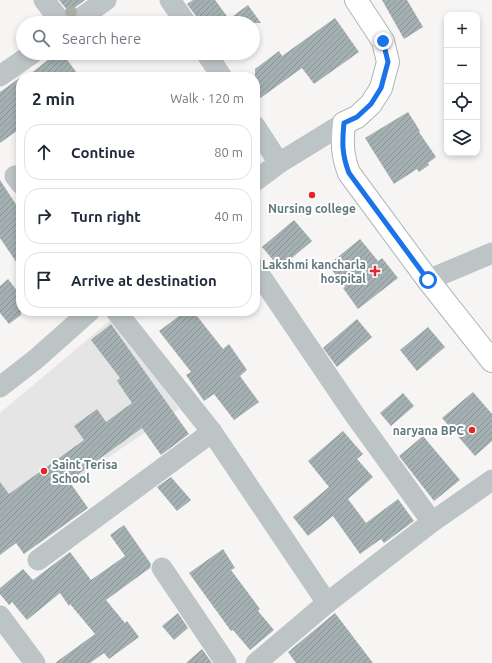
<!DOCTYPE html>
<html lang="en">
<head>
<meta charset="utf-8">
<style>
  :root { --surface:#fff; --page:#f2f2f3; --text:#1f2937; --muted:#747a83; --line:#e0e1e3 }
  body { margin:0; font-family:Ubuntu,sans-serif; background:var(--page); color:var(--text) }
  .controls { position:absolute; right:12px; top:12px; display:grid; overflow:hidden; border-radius:8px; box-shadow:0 2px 6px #0003 }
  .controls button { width:36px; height:36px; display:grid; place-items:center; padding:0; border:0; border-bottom:1px solid var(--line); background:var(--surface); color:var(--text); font:20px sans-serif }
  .stop { position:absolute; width:12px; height:12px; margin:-9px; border:3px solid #1a73e8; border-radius:50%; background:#fff }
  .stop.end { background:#1a73e8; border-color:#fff; box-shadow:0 1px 4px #0008 }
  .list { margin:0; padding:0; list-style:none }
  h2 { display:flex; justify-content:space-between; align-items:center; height:52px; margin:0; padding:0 16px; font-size:17px }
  h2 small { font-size:13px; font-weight:400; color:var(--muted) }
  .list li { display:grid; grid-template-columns:26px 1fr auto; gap:12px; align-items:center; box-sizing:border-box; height:56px; margin:0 8px 8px; padding:0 8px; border:1px solid var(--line); border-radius:16px }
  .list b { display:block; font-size:15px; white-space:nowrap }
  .list em { font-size:13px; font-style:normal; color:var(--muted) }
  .icon { flex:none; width:22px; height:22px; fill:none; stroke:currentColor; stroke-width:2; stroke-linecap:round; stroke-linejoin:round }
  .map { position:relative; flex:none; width:492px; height:663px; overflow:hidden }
  .search { position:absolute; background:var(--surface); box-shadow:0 2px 6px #0003; left:16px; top:16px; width:244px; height:44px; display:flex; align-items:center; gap:10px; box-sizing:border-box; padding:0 14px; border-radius:22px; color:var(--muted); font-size:15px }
  .panel { position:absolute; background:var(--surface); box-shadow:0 2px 6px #0003; left:16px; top:72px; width:244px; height:244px; border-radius:16px }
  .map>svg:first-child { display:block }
  .built { fill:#e4e5e4 }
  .building { fill:url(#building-hatch) }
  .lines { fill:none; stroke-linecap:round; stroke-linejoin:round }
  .major-casing { stroke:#aeb6b8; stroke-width:24 }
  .minor { stroke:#bdc4c6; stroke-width:21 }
  .major { stroke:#fff; stroke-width:22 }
  .tree { fill:#a9afa2 }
  .route { stroke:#1a73e8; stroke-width:5 }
  .poi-dot { fill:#e3262a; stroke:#fff; stroke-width:1.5 }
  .labels { text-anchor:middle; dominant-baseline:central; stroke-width:4; stroke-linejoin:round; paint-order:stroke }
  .poi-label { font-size:12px; font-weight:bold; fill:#61797e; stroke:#fff; text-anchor:end }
</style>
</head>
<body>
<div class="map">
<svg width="492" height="663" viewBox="0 0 492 663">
  <defs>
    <pattern id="building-hatch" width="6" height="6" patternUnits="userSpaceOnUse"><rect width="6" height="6" fill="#a4b0b2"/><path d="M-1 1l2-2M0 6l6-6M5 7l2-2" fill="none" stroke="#899496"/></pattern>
  </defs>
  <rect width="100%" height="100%" fill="#f6f5f3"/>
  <polygon class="built" points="113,318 179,409 1,531 0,529 0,413"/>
  <g class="building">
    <polygon points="59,0 85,0 69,12"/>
    <polygon points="193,0 215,0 229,19 248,5 261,23 199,23 196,16 187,4"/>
    <polygon points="382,0 407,0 423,27 404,39"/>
    <polygon points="335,18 359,52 314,84 302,68 255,102 255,69 279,51 282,56"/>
    <polygon points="57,53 62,53 80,77 26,77"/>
    <polygon points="21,77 21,128 0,143 0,92"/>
    <polygon points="408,112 420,131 419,132 436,157 428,163 429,165 419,172 417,169 394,184 365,138"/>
    <polygon points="0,180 21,212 21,269 0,238"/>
    <polygon points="294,220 312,241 280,268 262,247"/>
    <polygon points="360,239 378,261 382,258 398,278 358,309 343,288 345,287 328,265"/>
    <polygon points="8,279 21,296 21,315 9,324 0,313 0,286"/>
    <polygon points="186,311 193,311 223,349 229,344 247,370 240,376 259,402 234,420 214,394 204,401 186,375 191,372 159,331"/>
    <polygon points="357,319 372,337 337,367 323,348"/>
    <polygon points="111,324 189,434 161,455 142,428 69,481 88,508 24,554 16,543 0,555 0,482 9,494 84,440 74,426 97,409 106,422 132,403 117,381 120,378 91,340"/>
    <polygon points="428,327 445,347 417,371 400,350"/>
    <polygon points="473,392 492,414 492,441 475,456 442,418"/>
    <polygon points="403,393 414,406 391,426 380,413"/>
    <polygon points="343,431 363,454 357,459 373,477 348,499 366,523 398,499 414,521 384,543 381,539 360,554 333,516 308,536 293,517 329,487 308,461"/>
    <polygon points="423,436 460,480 434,501 399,456"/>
    <polygon points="171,477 191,500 177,511 157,487"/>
    <polygon points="124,525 151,564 150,568 106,600 125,623 127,621 139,637 109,659 104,653 90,663 55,663 95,634 70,604 69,606 60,593 27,620 12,602 9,605 0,594 0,588 23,569 33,580 70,552 91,580 125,556 110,535"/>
    <polygon points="223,549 235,568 231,570 260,609 258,611 274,630 250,650 233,630 231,631 189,573"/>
    <polygon points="178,613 188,628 174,640 162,626"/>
    <polygon points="335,613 373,663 296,663 288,652"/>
    <polygon points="202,649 212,663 186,663"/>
  </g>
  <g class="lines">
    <g class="major-casing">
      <path id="major" d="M356 0 383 41 388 62 381 88 371 104 357 117 344 123C342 143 342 155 349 173L428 280 492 361"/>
    </g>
    <g class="minor">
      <polyline points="44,0 62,23"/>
      <polyline points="170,0 186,23"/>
      <polyline points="74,23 106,0"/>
      <polyline points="206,53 222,77"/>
      <polyline points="0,76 33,53"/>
      <polyline points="255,126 279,163"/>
      <polyline points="15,176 21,184"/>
      <polyline points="255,181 279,163 344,123"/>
      <polyline points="255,268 354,414 432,522"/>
      <polyline points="428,280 492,253"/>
      <polyline points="116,311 212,432 327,603"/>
      <polyline points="0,387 36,359 90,311"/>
      <polyline points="38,560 212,432"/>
      <polyline points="162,568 226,663"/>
      <polyline points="0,616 35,663"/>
      <polyline points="256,663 327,603 432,522 492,480"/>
    </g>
    <use href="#major" class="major"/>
  </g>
  <circle class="tree" cx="71" cy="12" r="6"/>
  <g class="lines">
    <path class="route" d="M383 41 388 62 381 88 371 104 357 117 344 123C342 143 342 155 349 173L428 280"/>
  </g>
  <g class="poi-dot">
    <circle cx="312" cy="195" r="4"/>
    <path d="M373 265h4v4h4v4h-4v4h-4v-4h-4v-4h4z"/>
    <circle cx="472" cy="430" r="4"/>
    <circle cx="44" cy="471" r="4"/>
  </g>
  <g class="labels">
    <g class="poi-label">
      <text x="312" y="208" text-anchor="middle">Nursing college</text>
      <text x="366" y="264">Lakshmi kancharla<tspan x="366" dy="14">hospital</tspan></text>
      <text x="464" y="430">naryana BPC</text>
      <text x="52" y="464" text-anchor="start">Saint Terisa<tspan x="52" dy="14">School</tspan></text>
    </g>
  </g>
</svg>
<div class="controls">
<button>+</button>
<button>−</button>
<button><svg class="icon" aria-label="locate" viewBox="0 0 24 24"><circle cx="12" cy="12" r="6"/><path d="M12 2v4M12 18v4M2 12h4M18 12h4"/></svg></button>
<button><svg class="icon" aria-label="layers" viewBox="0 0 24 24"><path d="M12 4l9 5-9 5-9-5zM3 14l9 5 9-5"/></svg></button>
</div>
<div class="stop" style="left:428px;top:280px"></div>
<div class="stop end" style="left:383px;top:41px"></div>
<div class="search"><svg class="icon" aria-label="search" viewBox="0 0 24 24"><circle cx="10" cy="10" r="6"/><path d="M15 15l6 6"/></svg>Search here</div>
<section class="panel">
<h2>2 min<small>Walk · 120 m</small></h2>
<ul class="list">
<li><svg class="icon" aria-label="ahead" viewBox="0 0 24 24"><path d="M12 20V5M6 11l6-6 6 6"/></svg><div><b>Continue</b></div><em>80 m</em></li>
<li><svg class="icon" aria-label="right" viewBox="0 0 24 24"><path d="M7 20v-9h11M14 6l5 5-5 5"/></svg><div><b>Turn right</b></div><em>40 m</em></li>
<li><svg class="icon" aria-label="arrive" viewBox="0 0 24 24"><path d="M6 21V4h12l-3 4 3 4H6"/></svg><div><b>Arrive at destination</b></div></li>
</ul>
</section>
</div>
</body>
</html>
